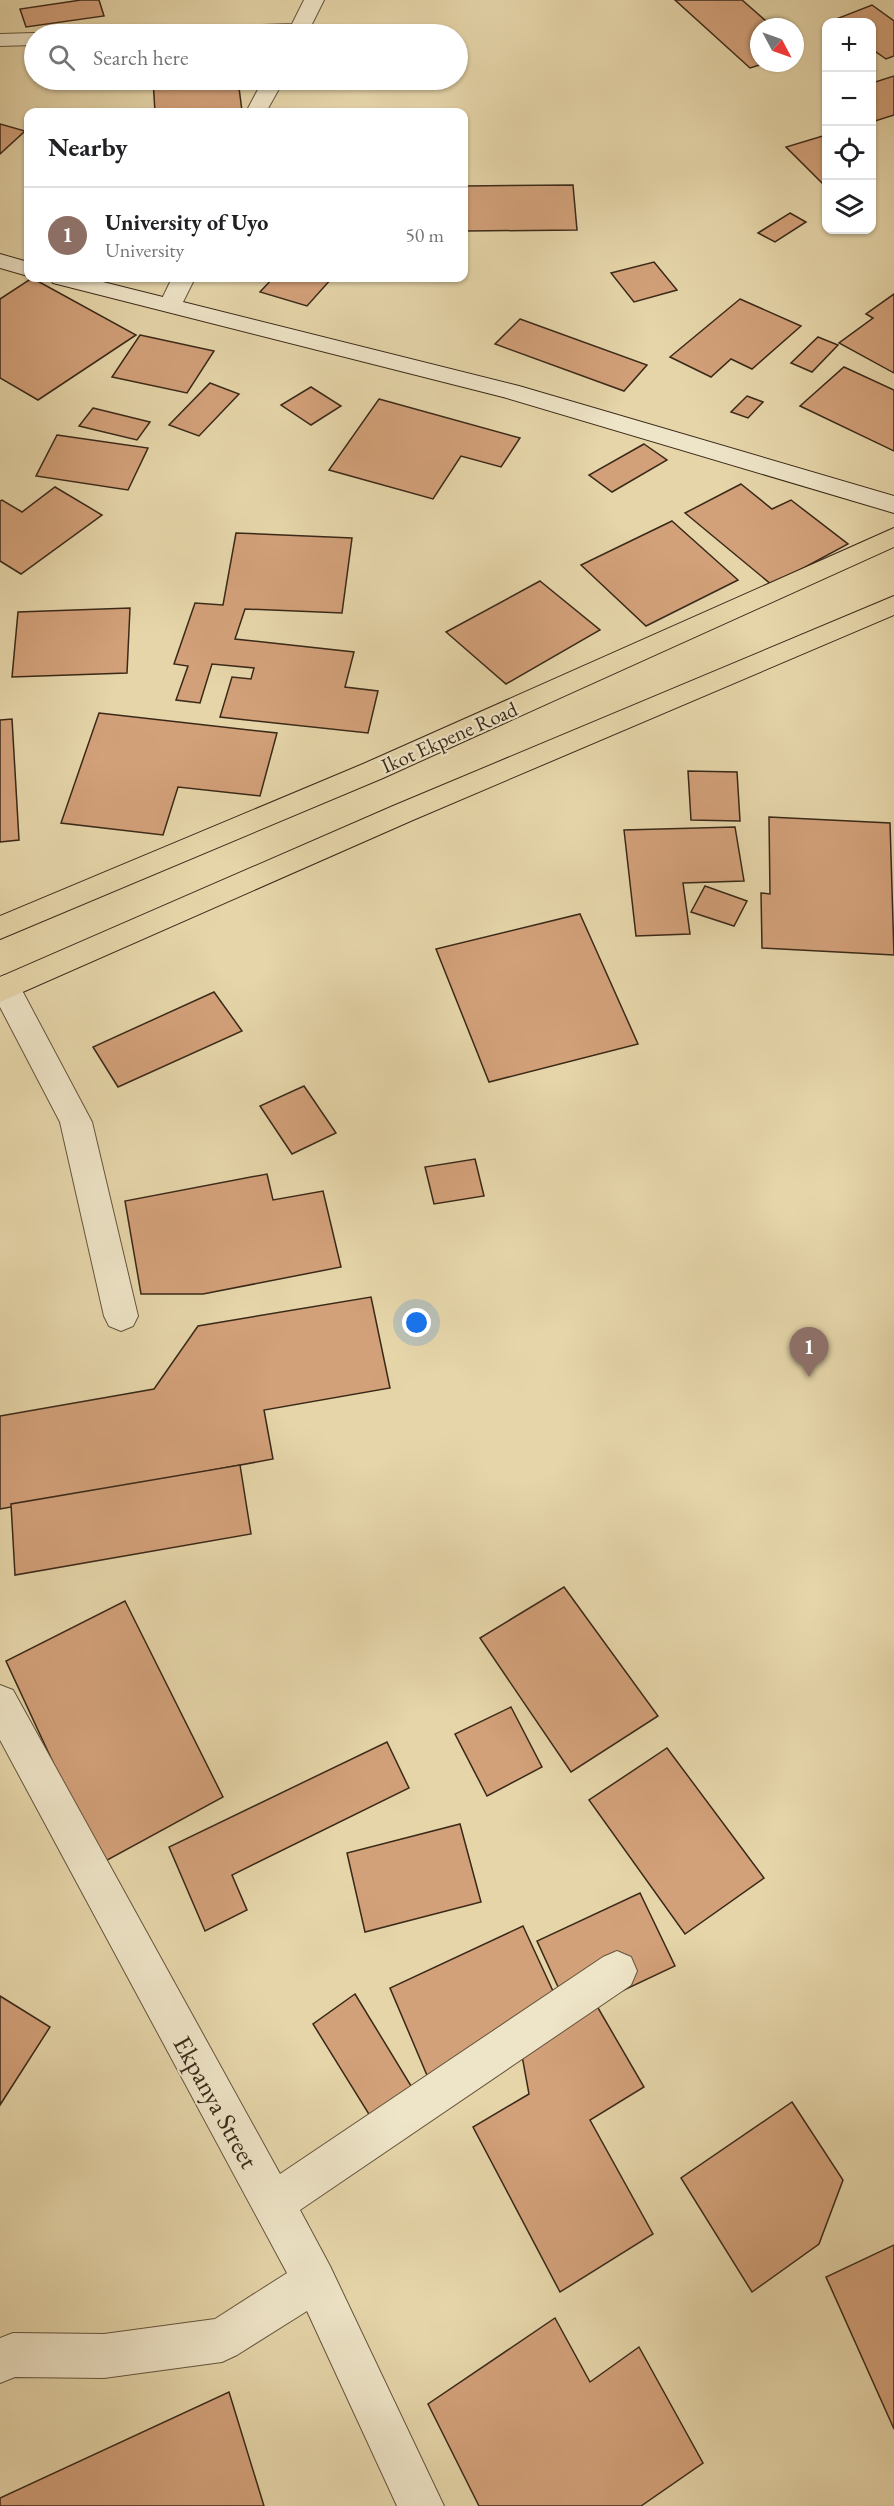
<!DOCTYPE html>
<html lang="en">
<head>
<meta charset="utf-8">
<style>
  :root { --surface:#fff; --page:#f6f6f6; --text:#202124; --muted:#757577; --line:#e0e0e0; --accent:#8f2418 }
  body { margin:0; font-family:"EB Garamond",serif; background:var(--page); color:var(--text) }
  .controls { position:absolute; right:18px; top:18px; display:grid; overflow:hidden; border-radius:12px; box-shadow:0 2px 4px #0004 }
  .controls button { width:54px; height:54px; display:grid; place-items:center; padding:0; border:0; border-bottom:2px solid var(--line); background:var(--surface); color:var(--text); font:30px sans-serif }
  .compass { position:absolute; left:750px; top:18px; width:54px; height:54px; border-radius:50%; background:var(--surface); box-shadow:0 2px 4px #0004; rotate:131deg }
  .you { position:absolute; left:417px; top:1323px; width:21px; height:21px; margin:-15px; border:4px solid #fff; border-radius:50%; background:#1a73e8; box-shadow:0 0 0 9px #1a73e833 }
  .badge { display:grid; place-items:center; width:39px; height:39px; border-radius:50%; background:var(--accent); color:#fff; font-size:20px; font-weight:700 }
  .pin { position:absolute; translate:-50% -50px; filter:drop-shadow(0 2px 3px #0008) }
  .pin::after { content:''; position:absolute; top:32px; width:21px; height:18px; background:inherit; clip-path:polygon(0 0,100% 0,50% 100%) }
  .list { margin:0; padding:0; list-style:none }
  h2 { display:flex; justify-content:space-between; align-items:center; height:78px; margin:0; padding:0 24px; font-size:26px }
  h2 small { font-size:20px; font-weight:400; color:var(--muted) }
  .list li { display:grid; grid-template-columns:39px 1fr auto; gap:18px; align-items:center; box-sizing:border-box; height:96px; padding:0 24px; border-top:2px solid var(--line) }
  .list b { display:block; font-size:22px; white-space:nowrap }
  .list p { margin:0; font-size:20px; white-space:nowrap; color:var(--muted) }
  .list em { font-size:20px; font-style:normal; color:var(--muted) }
  .icon { flex:none; width:33px; height:33px; fill:none; stroke:currentColor; stroke-width:2; stroke-linecap:round; stroke-linejoin:round }
  .map { position:relative; flex:none; width:894px; height:2506px; overflow:hidden }
  .search { position:absolute; background:var(--surface); box-shadow:0 2px 4px #0004; left:24px; top:24px; width:444px; height:66px; display:flex; align-items:center; gap:15px; box-sizing:border-box; padding:0 21px; border-radius:33px; color:var(--muted); font-size:22px }
  .panel { position:absolute; background:var(--surface); box-shadow:0 2px 4px #0004; left:24px; top:108px; width:444px; height:174px; border-radius:12px }
  .map>svg:first-child { display:block }
  .building { fill:#d2a079; stroke:#3a2918; stroke-width:1.5 }
  .lines { fill:none; stroke-linecap:round; stroke-linejoin:round }
  .street-casing { stroke:#65543c; stroke-width:2 }
  .secondary-casing { stroke:#3a2918; stroke-width:2 }
  .highway-casing { stroke:#3a2918; stroke-width:2 }
  .street { fill:#eee4c7; fill-rule:evenodd }
  .secondary { fill:#eee4c7; fill-rule:evenodd }
  .highway { fill:#e5d5a9; fill-rule:evenodd }
  .labels { text-anchor:middle; dominant-baseline:central; stroke-width:4.5; stroke-linejoin:round; paint-order:stroke }
  .street-label { font-size:21px; fill:#3a2918; stroke:#eee4c7 }
  .near-street-label { font-size:26px; fill:#3a2918; stroke:#eee4c7 }
</style>
</head>
<body>
<div class="map">
<svg width="894" height="2506" viewBox="0 0 894 2506">
  <rect width="100%" height="100%" fill="#e5d5a9"/>
  <filter id="stains"><feTurbulence type="fractalNoise" baseFrequency=".00333" numOctaves="4"/><feColorMatrix values="0 0 0 0 .2 0 0 0 0 .09 0 0 0 0 .02 0 0 0 .5 -.17"/></filter>
  <radialGradient id="worn" r=".72"><stop offset=".6" stop-color="#630" stop-opacity="0"/><stop offset="1" stop-color="#630" stop-opacity=".3"/></radialGradient>
  <g class="building">
    <polygon points="81,0 99,0 104,16 26,27 20,9"/>
    <polygon points="675,0 742,0 773,27 759,27 759,63 766,63 750,68"/>
    <polygon points="872,5 894,21 894,56 886,59 872,49 872,22 833,22 831,21"/>
    <polygon points="894,76 894,115 872,122 872,83"/>
    <polygon points="153,80 238,80 242,111 155,112"/>
    <polygon points="0,124 25,131 0,154"/>
    <polygon points="826,135 826,187 786,147"/>
    <polygon points="573,185 577,230 467,231 466,186"/>
    <polygon points="790,213 806,222 775,242 758,233"/>
    <polygon points="654,262 677,290 634,302 611,273"/>
    <polygon points="32,278 136,335 38,400 0,378 0,299"/>
    <polygon points="273,278 332,278 307,306 260,292"/>
    <polygon points="894,294 894,373 839,343 873,318 866,314"/>
    <polygon points="740,299 801,326 752,369 731,359 711,377 670,357"/>
    <polygon points="520,319 647,365 624,391 495,344"/>
    <polygon points="140,335 214,351 187,393 112,377"/>
    <polygon points="818,337 838,345 812,372 791,363"/>
    <polygon points="844,367 894,390 894,451 800,406"/>
    <polygon points="210,383 239,394 199,436 169,425"/>
    <polygon points="311,387 341,406 311,425 281,405"/>
    <polygon points="747,396 763,402 748,418 731,412"/>
    <polygon points="379,399 520,438 501,467 461,456 433,499 329,470"/>
    <polygon points="93,408 150,422 137,440 79,426"/>
    <polygon points="57,435 148,448 128,490 36,476"/>
    <polygon points="644,444 667,460 612,492 589,475"/>
    <polygon points="741,484 772,509 791,500 848,544 772,585 685,513"/>
    <polygon points="55,487 102,515 21,574 0,561 0,501 2,500 22,512"/>
    <polygon points="672,521 738,580 646,626 581,565"/>
    <polygon points="236,533 352,538 342,613 245,609 235,639 354,652 345,687 378,691 368,733 220,717 232,677 251,679 254,668 212,664 200,703 176,700 188,666 174,664 195,603 223,605"/>
    <polygon points="540,581 600,630 506,684 446,632"/>
    <polygon points="130,608 127,673 12,677 18,612"/>
    <polygon points="99,713 277,733 260,796 178,787 163,835 61,823"/>
    <polygon points="12,719 19,840 0,842 0,720"/>
    <polygon points="688,771 737,772 740,821 691,820"/>
    <polygon points="769,817 890,823 894,955 762,948 761,893 770,894"/>
    <polygon points="735,827 744,881 683,883 690,934 636,936 624,830"/>
    <polygon points="705,886 747,901 734,926 691,912"/>
    <polygon points="580,914 638,1044 489,1082 436,949"/>
    <polygon points="214,992 242,1031 118,1087 93,1047"/>
    <polygon points="304,1086 336,1133 292,1154 260,1106"/>
    <polygon points="475,1159 484,1196 434,1204 425,1167"/>
    <polygon points="267,1174 273,1200 323,1191 341,1267 203,1294 141,1294 125,1201"/>
    <polygon points="371,1297 390,1388 264,1410 273,1459 0,1509 0,1416 154,1389 198,1326"/>
    <polygon points="240,1465 251,1534 15,1575 11,1504"/>
    <polygon points="564,1587 658,1716 571,1772 480,1638"/>
    <polygon points="125,1601 223,1797 100,1864 6,1661"/>
    <polygon points="511,1707 542,1767 487,1796 455,1734"/>
    <polygon points="387,1742 409,1788 232,1875 247,1910 205,1931 169,1847"/>
    <polygon points="667,1748 764,1878 685,1934 589,1800"/>
    <polygon points="460,1824 481,1902 365,1932 347,1853"/>
    <polygon points="640,1893 675,1966 571,2015 537,1941"/>
    <polygon points="523,1926 564,2015 429,2080 390,1988"/>
    <polygon points="355,1994 416,2094 375,2124 313,2024"/>
    <polygon points="0,1996 50,2027 0,2105"/>
    <polygon points="594,2001 644,2087 590,2120 653,2234 560,2292 473,2127 529,2094 520,2045"/>
    <polygon points="792,2102 843,2180 819,2244 752,2292 681,2178"/>
    <polygon points="894,2245 894,2429 826,2277"/>
    <polygon points="555,2318 590,2382 639,2347 703,2463 641,2506 479,2506 428,2404"/>
    <polygon points="229,2392 264,2506 0,2506 0,2498"/>
  </g>
  <g class="lines">
    <g class="street-casing">
      <g id="street">
        <polygon points="304,0 324,0 307,34 150,34 153,30 160,28 292,24"/>
        <polygon points="34,33 41,34 34,34 34,45 0,46 0,34"/>
        <polygon points="263,80 284,80 266,112 246,112"/>
        <polygon points="172,278 195,278 179,310 171,312 163,310 159,305"/>
        <polygon points="5,975 16,979 92,1122 138,1316 133,1326 121,1331 109,1326 104,1316 60,1122 0,1007 0,977"/>
        <polygon points="0,1685 13,1690 280,2174 603,1957 617,1951 631,1957 637,1971 631,1985 300,2210 330,2266 444,2506 397,2506 307,2311 237,2355 222,2362 104,2378 15,2377 0,2383 0,2338 13,2333 104,2334 215,2319 287,2273 0,1740"/>
      </g>
    </g>
    <g class="secondary-casing">
      <g id="secondary">
        <polygon points="0,254 28,262 28,276 0,268"/>
        <polygon points="50,278 87,278 519,386 894,496 894,513 503,397 53,283"/>
      </g>
    </g>
    <g class="highway-casing">
      <g id="highway">
        <polygon points="894,528 894,547 383,778 0,939 0,916 363,764"/>
        <polygon points="894,596 894,615 413,820 0,1002 0,977 393,806"/>
      </g>
    </g>
    <use href="#street" class="street"/>
    <use href="#secondary" class="secondary"/>
    <use href="#highway" class="highway"/>
  </g>
  <g class="labels">
    <g class="street-label">
      <text transform="translate(449 737) rotate(-24)">Ikot Ekpene Road</text>
    </g>
    <g class="near-street-label">
      <text transform="translate(216 2102) rotate(61)">Ekpanya Street</text>
    </g>
  </g>
  <rect width="100%" height="100%" filter="url(#stains)"/>
  <rect width="100%" height="100%" fill="url(#worn)"/>
</svg>
<div class="controls">
<button>+</button>
<button>−</button>
<button><svg class="icon" aria-label="locate" viewBox="0 0 24 24"><circle cx="12" cy="12" r="6"/><path d="M12 2v4M12 18v4M2 12h4M18 12h4"/></svg></button>
<button><svg class="icon" aria-label="layers" viewBox="0 0 24 24"><path d="M12 4l9 5-9 5-9-5zM3 14l9 5 9-5"/></svg></button>
</div>
<svg class="compass" viewBox="-18 -18 36 36"><path d="M0-13l5 13h-10z" fill="#e53935"/><path d="M0 13l5-13h-10z" fill="#757577"/></svg>
<div class="you"></div>
<div class="pin badge" style="left:809px;top:1377px;background:#8d6e63">1</div>
<div class="search"><svg class="icon" aria-label="search" viewBox="0 0 24 24"><circle cx="10" cy="10" r="6"/><path d="M15 15l6 6"/></svg>Search here</div>
<section class="panel">
<h2>Nearby<small></small></h2>
<ul class="list">
<li><span class="badge" style="background:#8d6e63">1</span><div><b>University of Uyo</b><p>University</p></div><em>50 m</em></li>
</ul>
</section>
</div>
</body>
</html>
